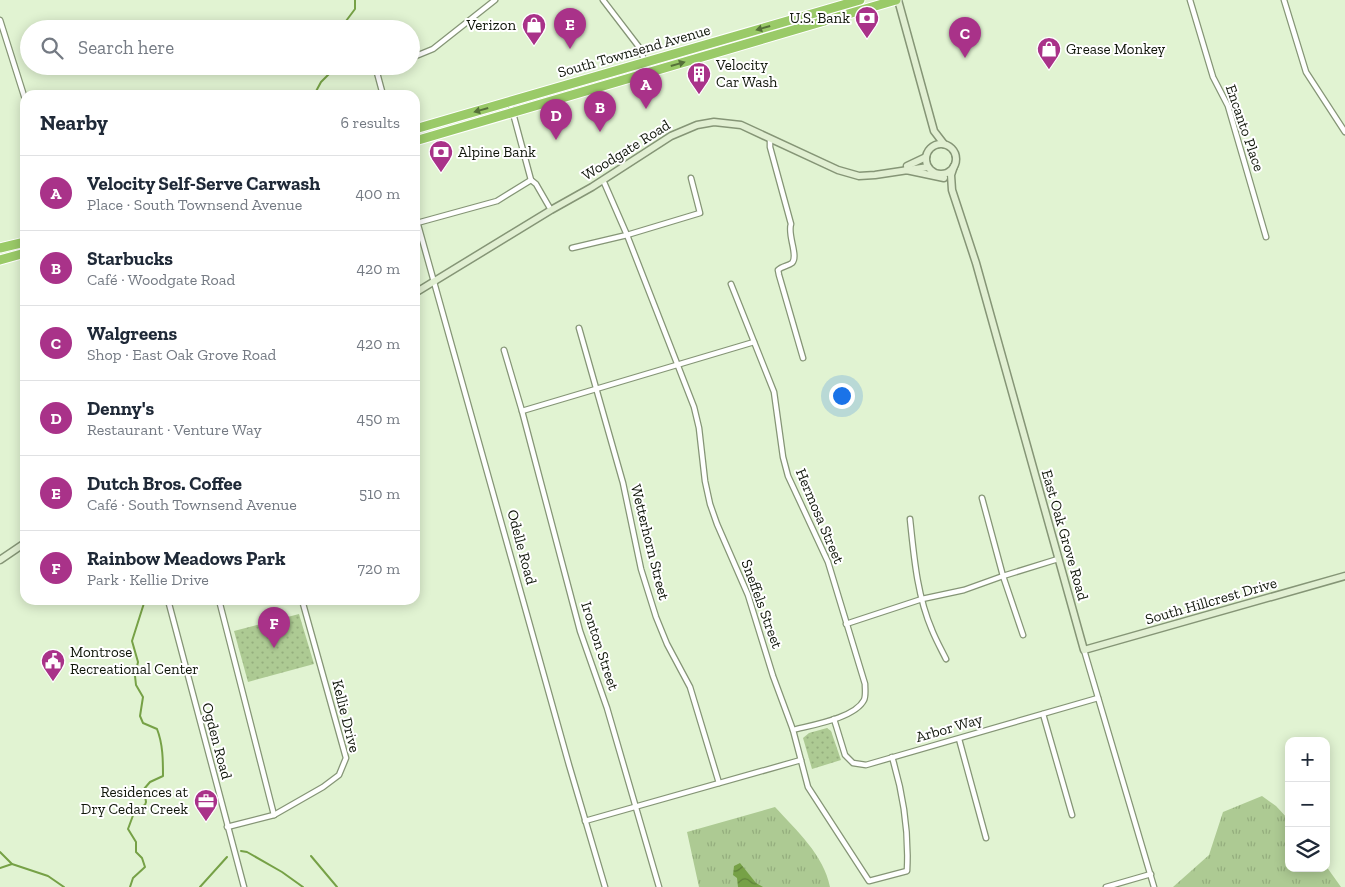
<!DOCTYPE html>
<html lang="en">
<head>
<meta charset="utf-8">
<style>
  :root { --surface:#fff; --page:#f6f6f7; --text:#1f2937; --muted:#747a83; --line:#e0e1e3; --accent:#a93289 }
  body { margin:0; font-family:"Zilla Slab",serif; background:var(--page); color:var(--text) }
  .controls { position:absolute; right:15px; bottom:15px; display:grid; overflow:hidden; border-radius:10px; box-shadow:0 2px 12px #0003 }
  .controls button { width:45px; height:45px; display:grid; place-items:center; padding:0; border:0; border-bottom:1px solid var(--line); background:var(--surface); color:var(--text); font:25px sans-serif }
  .you { position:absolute; left:841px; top:395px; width:18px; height:18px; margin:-12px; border:4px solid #fff; border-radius:50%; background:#1a73e8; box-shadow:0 0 0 8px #1a73e833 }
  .badge { display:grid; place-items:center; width:32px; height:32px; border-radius:50%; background:var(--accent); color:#fff; font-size:16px; font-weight:700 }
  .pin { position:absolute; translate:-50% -41px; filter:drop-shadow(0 1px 2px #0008) }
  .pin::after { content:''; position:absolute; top:26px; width:18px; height:15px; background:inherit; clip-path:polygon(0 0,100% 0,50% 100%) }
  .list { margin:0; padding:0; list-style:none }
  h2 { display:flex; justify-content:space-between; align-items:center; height:65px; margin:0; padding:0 20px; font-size:21px }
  h2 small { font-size:16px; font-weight:400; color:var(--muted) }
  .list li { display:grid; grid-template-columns:32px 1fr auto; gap:15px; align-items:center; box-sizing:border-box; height:75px; padding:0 20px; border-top:1px solid var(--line) }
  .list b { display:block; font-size:19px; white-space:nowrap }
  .list p { margin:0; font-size:16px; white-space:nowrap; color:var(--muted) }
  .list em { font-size:16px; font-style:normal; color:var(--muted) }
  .icon { flex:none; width:28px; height:28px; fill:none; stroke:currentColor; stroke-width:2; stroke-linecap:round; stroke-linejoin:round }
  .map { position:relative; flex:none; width:1345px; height:887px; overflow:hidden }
  .search { position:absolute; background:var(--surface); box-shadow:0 2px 12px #0003; left:20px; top:20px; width:400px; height:55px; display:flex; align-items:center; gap:12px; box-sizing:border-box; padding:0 18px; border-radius:28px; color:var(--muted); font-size:19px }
  .panel { position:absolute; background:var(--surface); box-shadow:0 2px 12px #0003; left:20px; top:90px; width:400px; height:515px; border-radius:15px }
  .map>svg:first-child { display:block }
  .grass { fill:url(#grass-tufts) }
  .park { fill:url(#park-dots) }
  .water { fill:url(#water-waves) }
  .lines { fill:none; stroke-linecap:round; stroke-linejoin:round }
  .stream { stroke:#76a146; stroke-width:2 }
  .street-casing { stroke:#859576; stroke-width:7 }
  .secondary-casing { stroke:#859576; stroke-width:9 }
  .highway-casing { stroke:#fff; stroke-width:11 }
  .street { stroke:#fff; stroke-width:4.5 }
  .secondary { stroke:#e1efd2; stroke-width:6 }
  .highway { stroke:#9aca68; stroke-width:9 }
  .oneway { fill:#557039 }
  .labels { text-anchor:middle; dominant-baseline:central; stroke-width:4; stroke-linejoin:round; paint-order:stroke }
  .poi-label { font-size:15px; fill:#10160a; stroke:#fff; text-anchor:start }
  .street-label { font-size:15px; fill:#10160a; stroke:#fff }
</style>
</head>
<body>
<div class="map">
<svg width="1345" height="887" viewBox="0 0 1345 887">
  <defs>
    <pattern id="grass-tufts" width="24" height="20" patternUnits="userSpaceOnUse" patternTransform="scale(1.25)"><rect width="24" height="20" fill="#adca93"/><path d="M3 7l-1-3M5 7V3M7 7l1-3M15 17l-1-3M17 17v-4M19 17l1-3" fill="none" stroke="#94ad7d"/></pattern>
    <pattern id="park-dots" width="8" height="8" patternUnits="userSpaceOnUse" patternTransform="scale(1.25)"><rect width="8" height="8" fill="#adca93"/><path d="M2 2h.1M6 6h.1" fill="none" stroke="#94ad7d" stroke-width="1.8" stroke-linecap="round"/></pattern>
    <pattern id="water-waves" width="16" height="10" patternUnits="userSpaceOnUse" patternTransform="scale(1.25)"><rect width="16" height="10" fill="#76a146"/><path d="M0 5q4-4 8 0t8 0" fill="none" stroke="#5f8239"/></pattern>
  </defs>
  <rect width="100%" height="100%" fill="#e1f3d2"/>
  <g class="grass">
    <polygon points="1262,796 1276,806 1289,820 1289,868 1326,868 1326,866 1341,887 1173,887 1209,855 1223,812"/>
    <path d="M775 807C796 830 824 855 830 887H699L687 832Z"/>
  </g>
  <g class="park">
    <polygon points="299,614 314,664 248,682 234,631"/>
    <polygon points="827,728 831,731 841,760 812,769 803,738 809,733"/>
  </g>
  <polygon class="water" points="740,863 756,883 763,887 738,887 737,878 733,875 734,866"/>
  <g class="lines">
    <g class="stream">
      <polyline points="340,29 355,9 355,0"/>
      <polyline points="314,95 321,82 330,73 333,66"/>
      <polyline points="241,851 247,852 282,872 303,887"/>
      <polyline points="0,852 12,864 48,876 64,887"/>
      <polyline points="311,856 337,887"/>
      <polyline points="0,868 12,864"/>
      <path d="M130 887 133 878 145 867 142 858 136 852V842L128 829 135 810 145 805 146 802 144 789 150 782 163 776C163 761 163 744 157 729L143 723 140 716 143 697 136 685 135 676 138 662 132 641 145 600"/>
      <polyline points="200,887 227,857"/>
    </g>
    <g class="street-casing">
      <g id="street">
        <polyline points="603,0 639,47 645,62"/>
        <polyline points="1190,0 1213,77 1228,106 1266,237"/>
        <polyline points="1284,0 1306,72 1345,132"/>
        <polyline points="0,20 25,99"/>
        <polyline points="411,58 433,49 495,0"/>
        <polyline points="382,66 376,69 383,95"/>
        <polyline points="510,102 531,180 536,184 551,210"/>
        <path d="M770 139V147L791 224C787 235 799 256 792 263 788 266 782 266 778 270L779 275 803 358"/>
        <path d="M603 180 627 235 694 407 699 428 705 481 710 504 717 524 748 595 773 676 793 730 808 787 869 881 907 871C909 833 903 793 892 757"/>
        <polyline points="415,214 569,765 605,887"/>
        <polyline points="417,223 497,201 531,180"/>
        <polyline points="572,248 627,235 700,213 691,178"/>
        <path d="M731 284 774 392 783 457 788 476 828 562 865 684C865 689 866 696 864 700 855 718 812 725 793 730"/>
        <polyline points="579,328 623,483 641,569 656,617 667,644 690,687 719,783"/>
        <polyline points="504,350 522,411 580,631 607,708 659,887"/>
        <polyline points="522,411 754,342"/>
        <polyline points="982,498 1003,576 1023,635"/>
        <path d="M910 519C914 557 917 595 932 630 936 640 941 649 946 659"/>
        <polyline points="168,600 244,887"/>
        <polyline points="219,600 274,815"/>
        <polyline points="846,624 922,599 964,590 1003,576 1058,559"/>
        <polyline points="1084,650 1154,887"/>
        <polyline points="1043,714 1072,815"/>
        <polyline points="834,719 845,755 853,763 866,765 1098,698"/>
        <polyline points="959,739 986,838"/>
        <polyline points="585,821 801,760"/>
        <polyline points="227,827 274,815 323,787 339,775 346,758 302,600"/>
        <polyline points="1106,887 1151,874"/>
      </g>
    </g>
    <g class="secondary-casing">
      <g id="secondary">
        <polyline points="898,0 934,131 944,144"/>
        <circle cx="941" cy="159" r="15"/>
        <polyline points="907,166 926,157"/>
        <polyline points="954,166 951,175 952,190 976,263 1084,650 1345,576"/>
        <polyline points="906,170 944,178"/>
        <polyline points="415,293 551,210 592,187 671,136 697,125 714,122 741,125 838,170 859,176 875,175 928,167"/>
        <polyline points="0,560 25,543"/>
      </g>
    </g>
    <g class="highway-casing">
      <g id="highway">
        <polyline points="415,129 860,0"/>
        <polyline points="415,141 896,0"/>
        <polyline points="0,248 25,242"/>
        <polyline points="0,260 25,253"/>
      </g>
    </g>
    <use href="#street" class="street"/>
    <use href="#secondary" class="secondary"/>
    <use href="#highway" class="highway"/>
  </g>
  <defs><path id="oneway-solid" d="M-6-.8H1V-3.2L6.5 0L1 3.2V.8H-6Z" transform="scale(1.25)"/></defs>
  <g class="oneway">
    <use href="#oneway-solid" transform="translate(763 28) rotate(164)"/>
    <use href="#oneway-solid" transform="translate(678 64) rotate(-16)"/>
    <use href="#oneway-solid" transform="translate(481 110) rotate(164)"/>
  </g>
  <defs>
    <g id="bank-pin" transform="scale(1.25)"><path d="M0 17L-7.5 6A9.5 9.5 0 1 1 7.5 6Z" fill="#a93289" stroke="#fff"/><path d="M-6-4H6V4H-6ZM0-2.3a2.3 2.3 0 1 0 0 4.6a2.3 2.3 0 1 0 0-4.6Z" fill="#fff"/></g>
    <g id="shop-pin" transform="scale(1.25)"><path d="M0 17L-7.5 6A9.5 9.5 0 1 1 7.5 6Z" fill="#a93289" stroke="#fff"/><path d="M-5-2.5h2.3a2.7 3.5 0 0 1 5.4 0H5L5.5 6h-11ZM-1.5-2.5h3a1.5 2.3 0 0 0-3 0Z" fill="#fff"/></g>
    <g id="building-pin" transform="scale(1.25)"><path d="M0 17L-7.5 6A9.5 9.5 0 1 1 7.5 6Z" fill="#a93289" stroke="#fff"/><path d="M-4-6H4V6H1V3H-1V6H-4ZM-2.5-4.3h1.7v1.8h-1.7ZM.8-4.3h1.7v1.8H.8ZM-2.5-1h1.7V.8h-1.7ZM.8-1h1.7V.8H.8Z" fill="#fff"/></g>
    <g id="civic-pin" transform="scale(1.25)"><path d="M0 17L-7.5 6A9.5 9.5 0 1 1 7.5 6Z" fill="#a93289" stroke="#fff"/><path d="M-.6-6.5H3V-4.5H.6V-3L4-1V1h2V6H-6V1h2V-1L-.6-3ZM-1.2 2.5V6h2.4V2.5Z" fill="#fff"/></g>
    <g id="office-pin" transform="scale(1.25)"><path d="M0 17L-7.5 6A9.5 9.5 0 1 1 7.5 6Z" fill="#a93289" stroke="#fff"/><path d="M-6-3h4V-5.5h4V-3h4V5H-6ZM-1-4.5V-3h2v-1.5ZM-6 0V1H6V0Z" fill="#fff"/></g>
  </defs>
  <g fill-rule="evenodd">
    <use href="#bank-pin" x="867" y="18"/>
    <use href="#shop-pin" x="534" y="25"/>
    <use href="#shop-pin" x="1049" y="49"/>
    <use href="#building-pin" x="699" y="74"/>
    <use href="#bank-pin" x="441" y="152"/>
    <use href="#civic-pin" x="53" y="661"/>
    <use href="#office-pin" x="206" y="801"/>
  </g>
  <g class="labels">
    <g class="poi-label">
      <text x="850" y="18" text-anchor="end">U.S. Bank</text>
      <text x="516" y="25" text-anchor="end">Verizon</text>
      <text x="1066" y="49">Grease Monkey</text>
      <text x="716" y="65">Velocity<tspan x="716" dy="17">Car Wash</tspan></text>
      <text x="458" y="152">Alpine Bank</text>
      <text x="70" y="652">Montrose<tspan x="70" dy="17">Recreational Center</tspan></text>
      <text x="188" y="792" text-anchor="end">Residences at<tspan x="188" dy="17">Dry Cedar Creek</tspan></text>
    </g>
    <g class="street-label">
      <text transform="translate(634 51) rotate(-16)">South Townsend Avenue</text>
      <text transform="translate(1245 128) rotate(71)">Encanto Place</text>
      <text transform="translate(626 150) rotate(-32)">Woodgate Road</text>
      <text transform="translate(820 516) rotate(67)">Hermosa Street</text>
      <text transform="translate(1065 535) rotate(74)">East Oak Grove Road</text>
      <text transform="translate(650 542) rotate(76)">Wetterhorn Street</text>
      <text transform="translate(522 547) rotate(75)">Odelle Road</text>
      <text transform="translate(1211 601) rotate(-16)">South Hillcrest Drive</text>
      <text transform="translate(762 604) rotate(70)">Sneffels Street</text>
      <text transform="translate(600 646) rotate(72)">Ironton Street</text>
      <text transform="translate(346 716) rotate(76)">Kellie Drive</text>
      <text transform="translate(949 728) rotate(-16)">Arbor Way</text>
      <text transform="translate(217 741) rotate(75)">Ogden Road</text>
    </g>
  </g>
</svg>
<div class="controls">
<button>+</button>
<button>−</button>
<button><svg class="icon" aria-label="layers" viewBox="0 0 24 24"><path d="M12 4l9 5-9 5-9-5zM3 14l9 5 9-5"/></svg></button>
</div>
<div class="you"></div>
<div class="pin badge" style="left:646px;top:109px">A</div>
<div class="pin badge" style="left:600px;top:132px">B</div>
<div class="pin badge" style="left:965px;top:58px">C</div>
<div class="pin badge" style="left:556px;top:140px">D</div>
<div class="pin badge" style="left:570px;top:49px">E</div>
<div class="pin badge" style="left:274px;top:648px">F</div>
<div class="search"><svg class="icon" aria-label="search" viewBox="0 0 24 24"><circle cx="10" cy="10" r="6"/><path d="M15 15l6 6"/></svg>Search here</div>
<section class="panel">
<h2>Nearby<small>6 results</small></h2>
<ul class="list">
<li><span class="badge">A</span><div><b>Velocity Self-Serve Carwash</b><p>Place · South Townsend Avenue</p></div><em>400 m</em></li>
<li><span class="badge">B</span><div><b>Starbucks</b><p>Café · Woodgate Road</p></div><em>420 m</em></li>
<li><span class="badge">C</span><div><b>Walgreens</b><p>Shop · East Oak Grove Road</p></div><em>420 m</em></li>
<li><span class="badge">D</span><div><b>Denny's</b><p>Restaurant · Venture Way</p></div><em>450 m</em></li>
<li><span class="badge">E</span><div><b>Dutch Bros. Coffee</b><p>Café · South Townsend Avenue</p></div><em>510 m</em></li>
<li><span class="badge">F</span><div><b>Rainbow Meadows Park</b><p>Park · Kellie Drive</p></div><em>720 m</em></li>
</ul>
</section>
</div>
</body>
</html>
